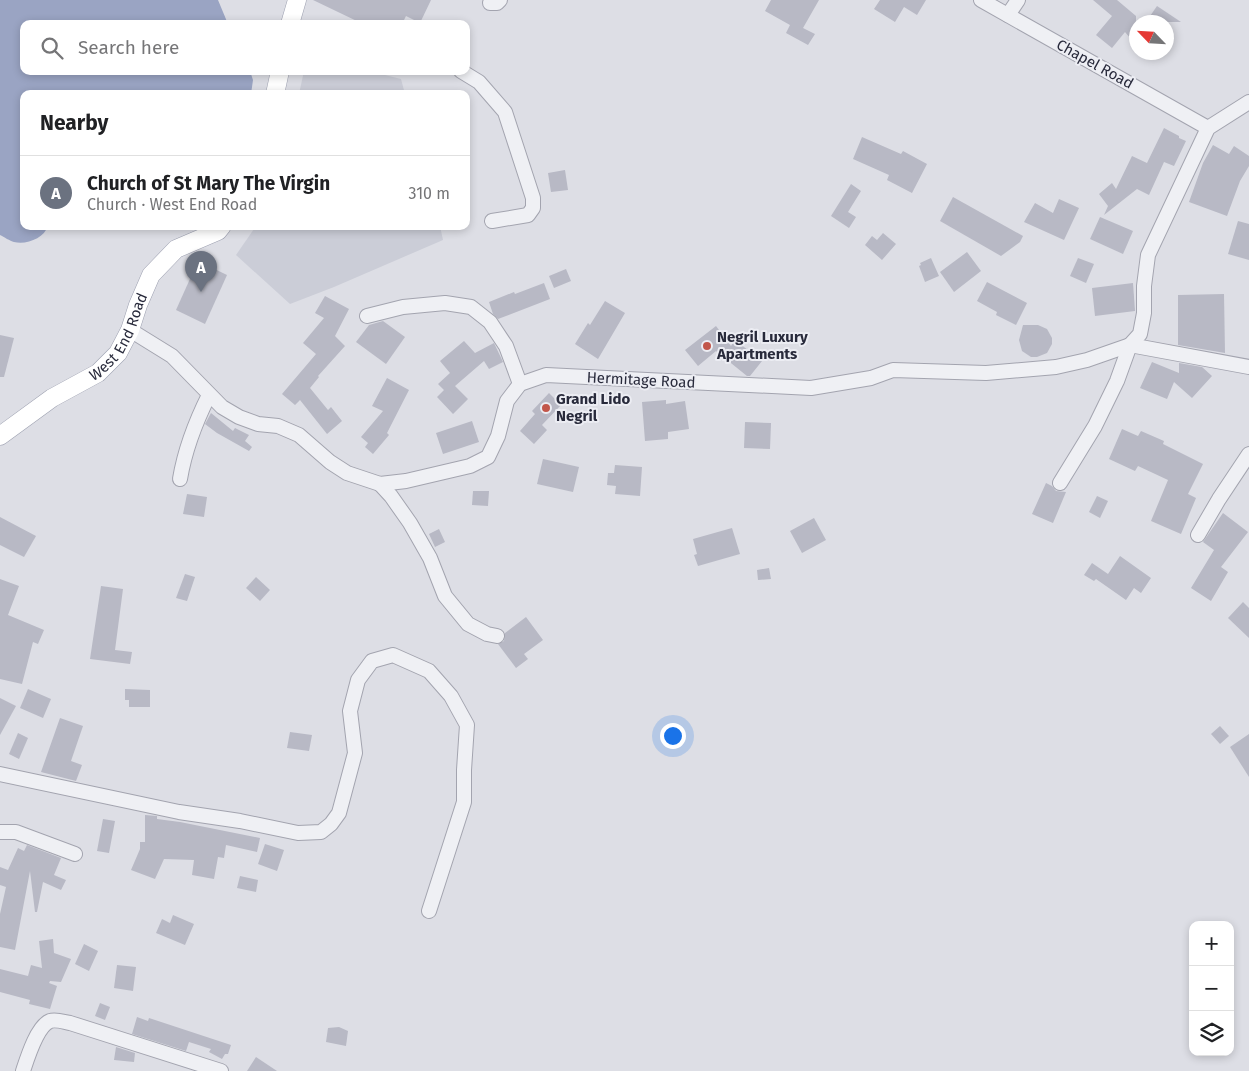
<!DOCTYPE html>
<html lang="en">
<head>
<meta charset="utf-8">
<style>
  :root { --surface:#fff; --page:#f6f6f6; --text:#202124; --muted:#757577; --line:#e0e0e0; --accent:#ea580c }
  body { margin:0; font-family:"Fira Sans",sans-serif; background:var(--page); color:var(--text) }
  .controls { position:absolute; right:15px; bottom:15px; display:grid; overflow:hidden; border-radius:10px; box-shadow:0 2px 8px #0003 }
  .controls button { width:45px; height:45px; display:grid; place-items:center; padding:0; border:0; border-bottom:1px solid var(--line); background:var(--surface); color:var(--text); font:25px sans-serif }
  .compass { position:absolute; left:1129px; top:15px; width:45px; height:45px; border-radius:50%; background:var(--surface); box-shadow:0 2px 8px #0003; rotate:295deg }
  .you { position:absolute; left:672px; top:735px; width:18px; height:18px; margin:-12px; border:4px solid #fff; border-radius:50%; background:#1a73e8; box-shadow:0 0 0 8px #1a73e833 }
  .badge { display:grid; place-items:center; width:32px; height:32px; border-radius:50%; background:var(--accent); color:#fff; font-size:16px; font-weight:700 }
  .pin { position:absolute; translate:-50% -41px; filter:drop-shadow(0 1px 2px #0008) }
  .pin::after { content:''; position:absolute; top:26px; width:18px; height:15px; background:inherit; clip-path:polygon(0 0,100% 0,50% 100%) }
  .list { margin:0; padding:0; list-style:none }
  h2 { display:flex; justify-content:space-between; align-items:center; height:65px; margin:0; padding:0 20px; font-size:21px }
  h2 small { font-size:16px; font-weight:400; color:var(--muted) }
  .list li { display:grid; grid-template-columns:32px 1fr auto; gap:15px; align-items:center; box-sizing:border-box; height:75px; padding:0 20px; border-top:1px solid var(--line) }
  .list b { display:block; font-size:19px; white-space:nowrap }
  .list p { margin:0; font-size:16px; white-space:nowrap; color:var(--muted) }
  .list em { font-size:16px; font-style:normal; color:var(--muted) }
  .icon { flex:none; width:28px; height:28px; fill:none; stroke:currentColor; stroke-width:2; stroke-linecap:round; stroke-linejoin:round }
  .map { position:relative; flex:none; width:1249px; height:1071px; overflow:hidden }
  .search { position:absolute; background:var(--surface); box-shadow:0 2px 8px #0003; left:20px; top:20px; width:450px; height:55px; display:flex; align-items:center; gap:12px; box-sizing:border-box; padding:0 18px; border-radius:10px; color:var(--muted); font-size:19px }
  .panel { position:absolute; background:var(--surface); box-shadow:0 2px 8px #0003; left:20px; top:90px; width:450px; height:140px; border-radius:10px }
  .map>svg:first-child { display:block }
  .built { fill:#cbcdd7 }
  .water { fill:#9aa4c3 }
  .building { fill:#b8b9c5 }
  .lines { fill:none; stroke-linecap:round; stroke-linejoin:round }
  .minor-casing { stroke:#a3a4af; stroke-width:16 }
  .major-casing { stroke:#9da0b0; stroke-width:19 }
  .minor { stroke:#eff0f4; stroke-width:14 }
  .major { stroke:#fff; stroke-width:18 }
  .poi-dot { fill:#c2564a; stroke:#ecedf3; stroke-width:2 }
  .labels { text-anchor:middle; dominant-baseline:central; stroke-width:4; stroke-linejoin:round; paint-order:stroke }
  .street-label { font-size:15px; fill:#282a3b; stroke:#ecedf3 }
  .poi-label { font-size:15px; font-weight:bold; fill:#282a3b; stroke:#ecedf3; text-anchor:start }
</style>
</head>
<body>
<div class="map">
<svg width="1249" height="1071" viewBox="0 0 1249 1071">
  <rect width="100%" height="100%" fill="#dddee5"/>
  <g class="built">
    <polygon points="304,71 369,71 401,79 405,94 299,94"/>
    <polygon points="256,226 440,226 443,240 334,287 290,304 236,255"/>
  </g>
  <path class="water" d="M0 0H218L228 24H24V71H250L253 80 251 94H24V226H48C44 238 27 245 14 242 10 241 4 237 0 235Z"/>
  <g class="building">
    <polygon points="313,0 431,0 420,23 406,16 402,24 363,24"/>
    <polygon points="771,0 819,0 803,28 815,34 808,45 786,33 790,25 765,11"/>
    <polygon points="880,0 926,0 917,15 904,7 895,22 874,9"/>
    <polygon points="1093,0 1117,0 1136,16 1136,45 1125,32 1112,48 1096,35 1112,16"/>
    <polygon points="1157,6 1181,22 1146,22"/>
    <polygon points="1164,128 1179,136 1179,138 1186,141 1174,166 1164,162 1149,195 1137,189 1104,215 1108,206 1099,194 1112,183 1116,189 1132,156 1147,163"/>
    <polygon points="862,137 901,154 903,151 927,164 912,193 887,180 889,175 853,159"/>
    <polygon points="1213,145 1229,154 1234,146 1249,156 1249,166 1240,181 1227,216 1189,202 1203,163"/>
    <polygon points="565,170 568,190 551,192 548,173"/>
    <polygon points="851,184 861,191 848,212 856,217 849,228 831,216"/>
    <polygon points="953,197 1023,236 1020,242 1001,256 940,221"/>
    <polygon points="1059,199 1079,208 1064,240 1024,222 1035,203 1053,213"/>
    <polygon points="1100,217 1133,231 1123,254 1090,239"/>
    <polygon points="1238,221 1249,224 1249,260 1228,254"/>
    <polygon points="883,233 896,244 882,260 865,245 872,236 877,240"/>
    <polygon points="967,252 981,271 954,292 940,272"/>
    <polygon points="931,258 939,276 925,282 919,266 921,265 920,263"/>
    <polygon points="1078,258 1094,264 1086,283 1070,276"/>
    <polygon points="198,261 227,275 205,324 176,310"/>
    <polygon points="566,269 571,281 554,288 549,276"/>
    <polygon points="987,282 1027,303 1016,325 996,315 997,312 977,301"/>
    <polygon points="544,283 550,299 498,319 493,314 489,302 514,292 515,294"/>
    <polygon points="1133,283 1135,311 1095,316 1092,288"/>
    <polygon points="1224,294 1225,353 1178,345 1178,295"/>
    <polygon points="325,296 349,309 335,336 345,346 318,376 319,377 310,388 328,410 331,407 342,421 327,434 300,400 295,405 282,394 316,354 303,343 324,318 315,313"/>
    <polygon points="605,301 625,313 598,359 575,344 588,323 590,325"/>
    <polygon points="383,321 405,337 386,364 356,342 369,325"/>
    <polygon points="1023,325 1038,325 1047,329 1052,338 1052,344 1047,353 1037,357 1031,357 1022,351 1019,340"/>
    <polygon points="716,326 731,346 735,340 762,361 750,376 747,376 716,351 698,366 685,350"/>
    <polygon points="0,335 14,338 4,377 0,377"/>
    <polygon points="464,341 475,353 494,343 503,362 489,369 484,361 455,386 468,399 453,414 437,397 444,390 438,384 450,373 440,361"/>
    <polygon points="1152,362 1179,373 1179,363 1202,367 1212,376 1192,398 1174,382 1167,399 1140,388"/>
    <polygon points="387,378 409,390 387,433 389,435 373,454 365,447 368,443 361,437 383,411 372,406"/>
    <polygon points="549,393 561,405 542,425 547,430 534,444 520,431 535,414 532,411"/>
    <polygon points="666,400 666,404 685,401 689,429 668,432 668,439 645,441 642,402"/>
    <polygon points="211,413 233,431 235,428 249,435 245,441 252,447 249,451 217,433 205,424"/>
    <polygon points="472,421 479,442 443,454 436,433"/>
    <polygon points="745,422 771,423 770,449 744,448"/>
    <polygon points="1122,429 1138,436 1141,431 1164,441 1163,444 1203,464 1188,494 1196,498 1181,534 1151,521 1168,480 1138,466 1135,471 1109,459"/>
    <polygon points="543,459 579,467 573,492 537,484"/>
    <polygon points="615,465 642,467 640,496 615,494 616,486 607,485 608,473 614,473"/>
    <polygon points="1046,483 1052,486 1056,491 1066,492 1053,523 1032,514"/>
    <polygon points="473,491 489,491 488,506 472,505"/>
    <polygon points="187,494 207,497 204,517 183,514"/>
    <polygon points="1097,496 1108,501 1100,518 1089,512"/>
    <polygon points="1223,513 1248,532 1221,567 1228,572 1211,601 1191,588 1214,550 1203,542"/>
    <polygon points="0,517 36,536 24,557 0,545"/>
    <polygon points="814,518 826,540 802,553 790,531"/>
    <polygon points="732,528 740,554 698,566 694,555 697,554 693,539"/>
    <polygon points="439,529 445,542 435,547 429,534"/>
    <polygon points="1120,556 1151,578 1141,593 1134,588 1126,600 1096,579 1094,581 1084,575 1092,563 1108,574"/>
    <polygon points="769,568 771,579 758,580 757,570"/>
    <polygon points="185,574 195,577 187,601 176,598"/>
    <polygon points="256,577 270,590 260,601 246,588"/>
    <polygon points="0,579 19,586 8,615 44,630 38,644 33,642 22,684 0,679"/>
    <polygon points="101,586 123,589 115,650 132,652 130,664 90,659"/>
    <polygon points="1243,602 1249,608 1249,638 1228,618"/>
    <polygon points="526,617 543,640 524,654 528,659 516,668 498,644 504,641 505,633"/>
    <polygon points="28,689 51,699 43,718 20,708"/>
    <polygon points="125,689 150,690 150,707 129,707 129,700 125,700"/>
    <polygon points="0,698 16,706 0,735"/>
    <polygon points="60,718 83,726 71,761 82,765 76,781 41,772"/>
    <polygon points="1220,726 1229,736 1220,744 1211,734"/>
    <polygon points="290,732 312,735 309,751 287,748"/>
    <polygon points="18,733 28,738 19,759 9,754"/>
    <polygon points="1249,734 1249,777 1230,747"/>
    <polygon points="145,815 157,816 157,819 180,822 260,838 257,852 226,845 224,858 218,857 214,879 192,875 194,860 164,859 155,879 131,870 140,849 140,842 145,842"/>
    <polygon points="103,819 115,821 109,853 97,851"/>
    <polygon points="265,844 284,850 277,871 258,864"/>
    <polygon points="27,845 61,858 54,875 66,880 61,890 43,882 37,912 35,912 30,871 15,950 0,947 0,914 6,887 0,885 0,867 8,870 18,848 24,851"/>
    <polygon points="240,876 258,880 256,892 237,888"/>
    <polygon points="173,915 194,924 185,945 156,933 162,919 170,923"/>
    <polygon points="53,939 54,953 71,959 61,982 50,981 49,983 57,986 50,1009 29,1004 30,1000 0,992 0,969 28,976 31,965 42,968 39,941"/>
    <polygon points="84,944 98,951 89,971 75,964"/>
    <polygon points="117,965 136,967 133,991 114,988"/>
    <polygon points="100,1003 110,1007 105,1020 95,1016"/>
    <polygon points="137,1017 148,1021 149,1018 231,1045 228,1054 225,1054 222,1059 209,1052 211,1049 189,1042 186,1051 132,1034"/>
    <polygon points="339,1027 348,1031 346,1046 326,1042 328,1028"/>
    <polygon points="116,1047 135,1053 134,1062 114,1060"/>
    <polygon points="256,1057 277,1071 247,1071"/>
  </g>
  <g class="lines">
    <g class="minor-casing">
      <g id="minor">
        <polyline points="981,0 1208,128"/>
        <polyline points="490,3 497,3 500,0"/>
        <polyline points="1008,15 1018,0"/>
        <polyline points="461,71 479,82 505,112 533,198 533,208 528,215 492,221"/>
        <polyline points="367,316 403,307 445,303 471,307 490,322 506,346 520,384"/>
        <polyline points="130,330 172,356 222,407 239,417 258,424 278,426 299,435 330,462 347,473 380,484 406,481 470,466 488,457 498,436 507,401 520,384 546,375 811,388 871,378 893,370 986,373 1056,367 1087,360 1130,345 1249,367"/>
        <path d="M180 479C185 449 195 423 209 395"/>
        <polyline points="1060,483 1095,426 1117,381 1130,345 1140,334 1144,313 1144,286 1148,255 1208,128 1249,102"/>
        <polyline points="380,484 391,496 410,523 430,558 445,596 468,624 487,634 497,636"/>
        <polyline points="1198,535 1219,499 1249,454"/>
        <polyline points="0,774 179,812 240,821 298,833 321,832 331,824 339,813 355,753 350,711 358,680 372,661 393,655 429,671 451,696 467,725 464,770 464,802 429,911"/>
        <polyline points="0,832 16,832 75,854"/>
        <path d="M23 1071C27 1059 37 1026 50 1021 56 1019 64 1022 70 1023L221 1071"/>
      </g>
    </g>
    <g class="major-casing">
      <g id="major">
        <polyline points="290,24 297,0"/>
        <polyline points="275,94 280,71"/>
        <path id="s1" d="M0 436 52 398 98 373 118 353 130 330 138 305 151 275 176 249 218 231 222 226"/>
      </g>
    </g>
    <use href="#minor" class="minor"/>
    <use href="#major" class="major"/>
  </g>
  <g class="poi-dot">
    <circle cx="707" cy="346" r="5"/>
    <circle cx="546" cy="408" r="5"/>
  </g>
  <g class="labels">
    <g class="street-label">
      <text transform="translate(1095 64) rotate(29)">Chapel Road</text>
      <text stroke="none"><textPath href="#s1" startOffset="159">West End Road</textPath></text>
      <text transform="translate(641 380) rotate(3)">Hermitage Road</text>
    </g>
    <g class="poi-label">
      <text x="717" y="337">Negril Luxury<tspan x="717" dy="17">Apartments</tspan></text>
      <text x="556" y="399">Grand Lido<tspan x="556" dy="17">Negril</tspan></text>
    </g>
  </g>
</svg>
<div class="controls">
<button>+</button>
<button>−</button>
<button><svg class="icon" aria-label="layers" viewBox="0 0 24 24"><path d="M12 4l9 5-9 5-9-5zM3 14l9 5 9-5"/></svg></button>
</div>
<svg class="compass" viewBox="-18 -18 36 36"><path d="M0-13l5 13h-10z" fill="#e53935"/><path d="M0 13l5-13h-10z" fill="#757577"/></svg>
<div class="you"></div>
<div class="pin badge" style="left:201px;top:292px;background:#6b7280">A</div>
<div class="search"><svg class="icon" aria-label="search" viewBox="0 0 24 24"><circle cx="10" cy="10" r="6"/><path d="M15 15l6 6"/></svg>Search here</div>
<section class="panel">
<h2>Nearby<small></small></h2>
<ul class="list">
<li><span class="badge" style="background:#6b7280">A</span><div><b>Church of St Mary The Virgin</b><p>Church · West End Road</p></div><em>310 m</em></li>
</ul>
</section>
</div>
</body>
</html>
